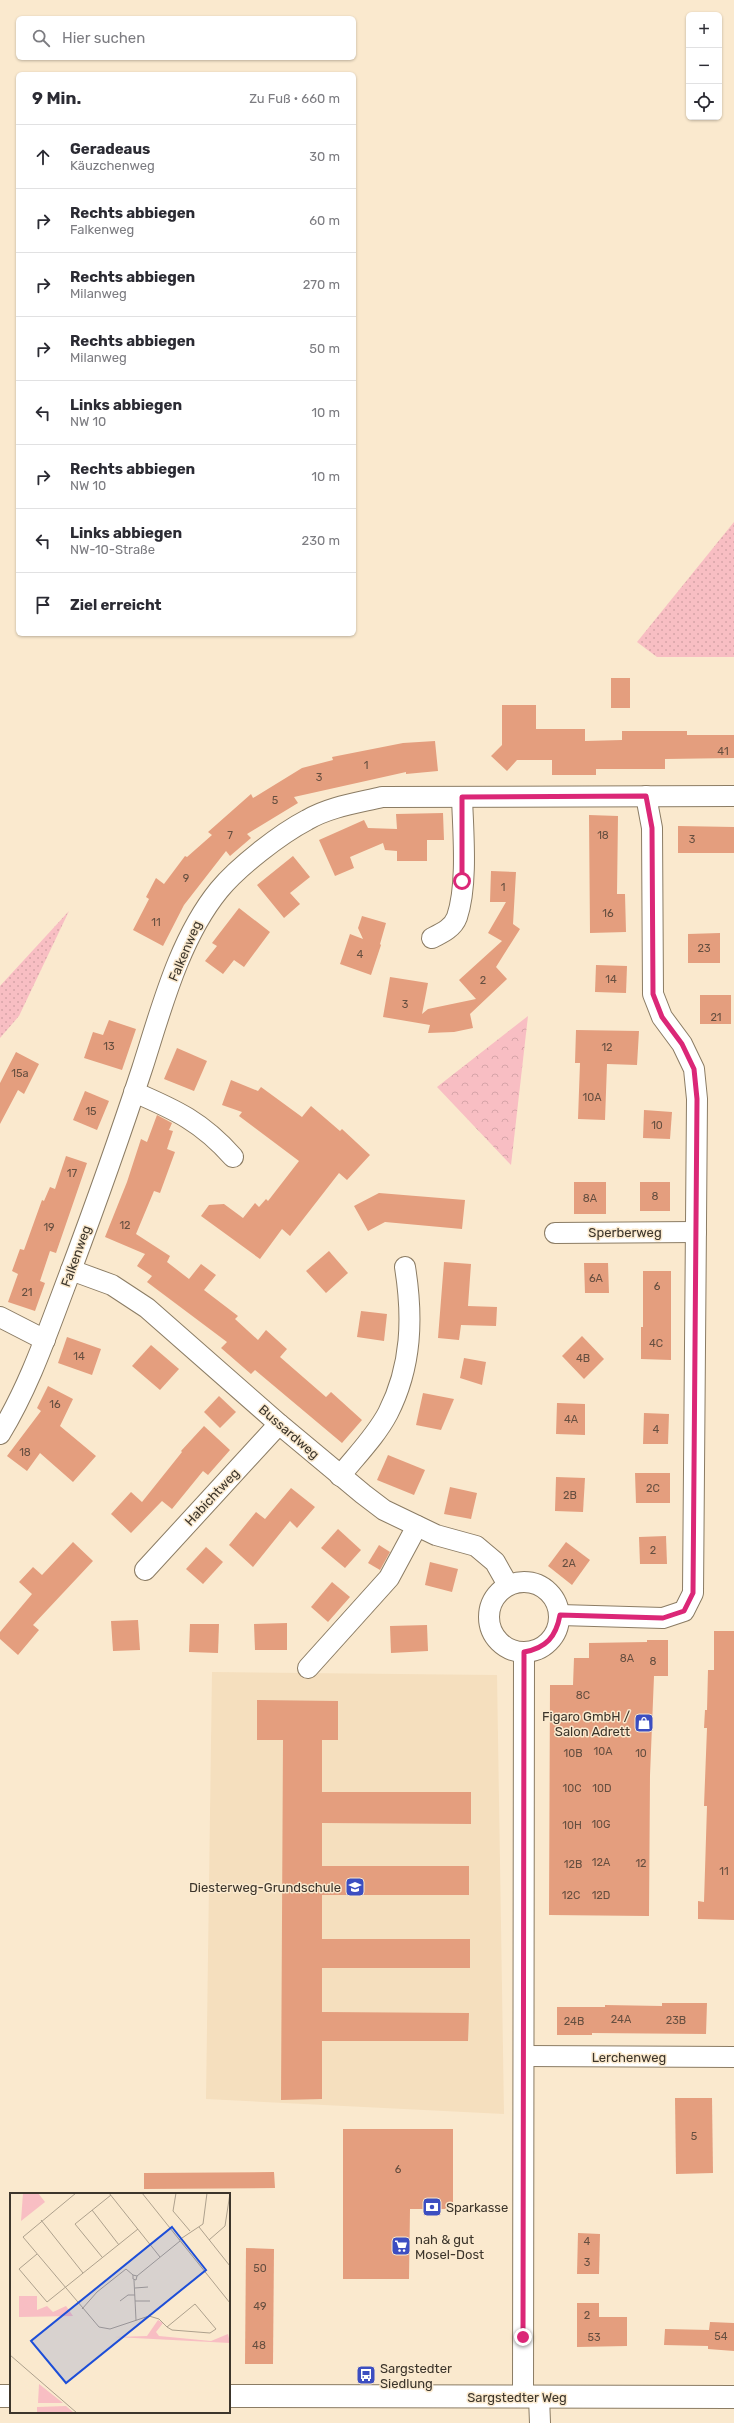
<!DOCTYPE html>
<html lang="de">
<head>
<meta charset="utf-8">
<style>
  :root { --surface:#fff; --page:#f7f7f7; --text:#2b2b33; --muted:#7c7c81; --line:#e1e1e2 }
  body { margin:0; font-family:Rubik,sans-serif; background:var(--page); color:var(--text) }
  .controls { position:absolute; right:12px; top:12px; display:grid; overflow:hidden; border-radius:6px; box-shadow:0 1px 3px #0004 }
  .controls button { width:36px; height:36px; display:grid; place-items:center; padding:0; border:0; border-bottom:1px solid var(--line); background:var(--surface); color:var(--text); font:20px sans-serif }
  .stop { position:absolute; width:12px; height:12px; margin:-9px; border:3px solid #db2777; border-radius:50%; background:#fff }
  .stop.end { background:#db2777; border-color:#fff; box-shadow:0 1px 4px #0008 }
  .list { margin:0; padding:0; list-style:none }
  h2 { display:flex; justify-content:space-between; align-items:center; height:52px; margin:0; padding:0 16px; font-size:17px }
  h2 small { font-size:13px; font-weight:400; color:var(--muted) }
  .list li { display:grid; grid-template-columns:26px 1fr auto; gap:12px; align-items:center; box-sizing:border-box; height:64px; padding:0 16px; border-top:1px solid var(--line) }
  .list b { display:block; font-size:15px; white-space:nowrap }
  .list p { margin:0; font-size:13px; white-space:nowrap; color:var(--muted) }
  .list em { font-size:13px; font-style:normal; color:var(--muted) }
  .icon { flex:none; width:22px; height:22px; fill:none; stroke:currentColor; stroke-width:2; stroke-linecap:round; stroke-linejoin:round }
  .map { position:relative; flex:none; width:734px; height:2423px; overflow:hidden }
  .search { position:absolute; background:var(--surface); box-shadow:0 1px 3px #0004; left:16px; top:16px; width:340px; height:44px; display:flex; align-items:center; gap:10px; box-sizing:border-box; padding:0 14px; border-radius:6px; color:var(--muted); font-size:15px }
  .panel { position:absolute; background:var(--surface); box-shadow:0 1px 3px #0004; left:16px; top:72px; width:340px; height:564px; border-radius:6px }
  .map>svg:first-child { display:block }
  .built { fill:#f5dfbe }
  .grass { fill:url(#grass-dots) }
  .park { fill:url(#park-crowns) }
  .building { fill:#e49e7e }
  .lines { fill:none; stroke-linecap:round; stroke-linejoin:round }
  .street-casing { stroke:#8b7c64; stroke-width:22 }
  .secondary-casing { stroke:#8b7c64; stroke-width:24 }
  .street { stroke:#fff; stroke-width:20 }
  .secondary { stroke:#fff; stroke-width:22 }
  .route { stroke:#db2777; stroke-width:5 }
  .labels { text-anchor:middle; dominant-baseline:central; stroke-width:3; stroke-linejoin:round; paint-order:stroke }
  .number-label { font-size:11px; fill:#664f40 }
  .street-label { font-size:13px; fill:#3c352b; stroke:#fae9ce }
  .poi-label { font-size:13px; fill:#3c352b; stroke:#fae9ce; text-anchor:start }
  .inset-road { fill:none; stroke:#aea18d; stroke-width:1 }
  .view { fill:#1d4ed8; fill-opacity:0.15; stroke:#1d4ed8; stroke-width:2 }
  .inset-edge { fill:none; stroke:#3c352b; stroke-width:2 }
</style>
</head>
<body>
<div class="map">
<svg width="734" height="2423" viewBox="0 0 734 2423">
  <defs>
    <pattern id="grass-dots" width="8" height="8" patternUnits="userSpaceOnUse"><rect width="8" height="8" fill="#f8bec3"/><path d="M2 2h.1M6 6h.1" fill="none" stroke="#d6a4a8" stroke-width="1.8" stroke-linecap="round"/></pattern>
    <pattern id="park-crowns" width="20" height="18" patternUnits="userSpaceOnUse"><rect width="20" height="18" fill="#f8bec3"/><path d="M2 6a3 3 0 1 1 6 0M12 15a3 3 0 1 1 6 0" fill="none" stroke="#d6a4a8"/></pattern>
  </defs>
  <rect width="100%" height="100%" fill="#fae9ce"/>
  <polygon class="built" points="212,1672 497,1675 504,2114 206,2099"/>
  <g class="grass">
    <polygon points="734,522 734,657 657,657 637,642"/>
    <polygon points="69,911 19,1016 0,1038 0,986"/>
  </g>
  <polygon class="park" points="528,1016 511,1165 437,1087"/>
  <g class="building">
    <rect x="611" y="678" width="19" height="30"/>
    <polygon points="502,705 536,705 536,729 585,729 585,741 622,740 622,731 687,731 687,735 734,735 734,758 665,759 665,769 596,769 596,775 552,775 552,760 517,760 507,771 491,756 502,745"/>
    <polygon points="435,741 438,771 406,774 406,772 294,797 298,803 247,834 251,838 230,856 226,851 184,905 163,946 133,930 149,899 146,897 156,878 164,884 185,856 187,857 212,835 208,832 251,794 253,798 302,768 333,760 332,757 403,743"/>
    <polygon points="443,813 444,840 427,840 427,861 397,861 397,851 385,850 383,843 350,857 354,868 335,876 319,840 364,820 368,828 397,829 396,814"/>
    <polygon points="589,815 618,816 617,894 625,894 626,932 590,933"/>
    <polygon points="678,826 734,827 734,853 678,853"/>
    <polygon points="293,856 310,877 290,893 300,904 284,918 257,885"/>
    <polygon points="491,871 516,872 513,924 520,929 496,967 507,979 470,1014 473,1028 454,1032 428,1033 430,1025 383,1017 390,977 428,983 422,1014 428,1009 476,999 459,980 502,941 488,933 506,902 490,902"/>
    <polygon points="239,908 270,932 244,967 234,960 223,974 205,961 217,946 212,943"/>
    <polygon points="362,916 386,923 380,944 381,945 371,975 340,964 350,934 363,939 358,928"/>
    <polygon points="720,933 720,963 688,963 688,934"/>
    <polygon points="596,965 627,966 626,993 595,992"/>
    <rect x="700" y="995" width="31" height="29"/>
    <polygon points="109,1020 136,1029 122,1070 84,1058 93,1032 103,1035"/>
    <polygon points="576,1030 639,1031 637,1065 607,1064 605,1120 578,1119 580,1063 575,1063"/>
    <polygon points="177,1048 207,1061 194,1091 164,1079"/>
    <polygon points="16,1052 39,1064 24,1094 18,1090 0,1124 0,1083"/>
    <polygon points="231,1080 258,1091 261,1087 302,1117 311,1106 340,1131 342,1129 370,1155 347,1180 339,1173 290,1236 282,1229 260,1259 201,1216 209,1205 224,1204 243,1218 255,1203 259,1207 266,1199 268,1201 299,1161 239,1116 242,1112 222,1105"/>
    <polygon points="85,1091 109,1101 97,1130 73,1120"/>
    <polygon points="644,1110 672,1112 670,1139 643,1138"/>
    <polygon points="157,1115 172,1123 169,1130 173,1131 167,1149 175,1152 160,1193 154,1191 136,1234 170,1256 167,1262 189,1279 201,1264 216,1275 204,1290 238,1316 235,1319 258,1340 266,1330 287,1349 280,1357 326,1397 331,1392 362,1420 342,1443 255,1370 251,1374 221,1348 227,1342 147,1282 152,1276 137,1266 145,1254 105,1237 127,1182 141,1139 147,1142"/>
    <polygon points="66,1156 87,1163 56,1253 50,1251 40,1281 45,1283 35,1311 8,1302 18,1274 12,1271 20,1249 24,1250 42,1200 44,1201 50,1187 55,1189"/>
    <rect x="574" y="1182" width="32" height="32"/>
    <rect x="640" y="1182" width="30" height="29"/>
    <polygon points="379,1193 465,1200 462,1229 385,1222 368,1231 354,1206"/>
    <polygon points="329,1251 348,1273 326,1293 306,1271"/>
    <polygon points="444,1262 471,1264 468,1306 497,1307 496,1326 461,1325 459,1340 438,1338"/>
    <polygon points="584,1263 608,1263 609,1293 585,1293"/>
    <polygon points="643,1271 671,1271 671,1360 641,1359 641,1327 643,1327"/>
    <polygon points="361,1311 387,1314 384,1341 357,1337"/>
    <polygon points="582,1336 604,1359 584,1379 562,1356"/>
    <polygon points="67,1337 101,1349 92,1375 58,1363"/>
    <polygon points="151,1345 179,1369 160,1390 132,1366"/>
    <polygon points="464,1358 486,1362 482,1385 460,1378"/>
    <polygon points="48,1386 73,1399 60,1426 96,1456 73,1482 40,1453 27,1471 7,1456 41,1411 37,1408"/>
    <polygon points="423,1393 454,1399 441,1430 416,1425"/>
    <polygon points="219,1396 236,1412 220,1428 204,1412"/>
    <polygon points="557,1403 585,1404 585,1435 556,1434"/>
    <polygon points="644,1413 669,1414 668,1444 643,1444"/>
    <polygon points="204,1426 230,1450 208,1475 203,1471 172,1509 162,1501 131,1533 111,1514 131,1492 142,1502 182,1452 181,1451"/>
    <polygon points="388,1455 425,1470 414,1495 377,1480"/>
    <polygon points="635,1473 670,1473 670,1503 636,1503"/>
    <polygon points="556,1477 585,1478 583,1512 555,1511"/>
    <polygon points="450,1487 477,1493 471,1519 444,1514"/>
    <polygon points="291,1488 315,1507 297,1528 290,1521 253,1567 229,1545 256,1512 265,1519"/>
    <polygon points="338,1529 361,1550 345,1568 321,1548"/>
    <polygon points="666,1536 667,1564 640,1564 639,1537"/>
    <polygon points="73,1542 93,1561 33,1625 39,1630 18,1655 0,1639 0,1632 32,1594 19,1582 33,1567 42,1575"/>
    <polygon points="566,1542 590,1560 572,1585 548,1566"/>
    <polygon points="379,1545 390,1552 380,1570 368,1563"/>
    <polygon points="206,1547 223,1562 203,1584 186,1569"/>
    <polygon points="430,1562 458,1569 452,1592 425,1585"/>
    <polygon points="332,1582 350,1597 328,1622 311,1607"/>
    <polygon points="138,1620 140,1650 113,1651 111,1621"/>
    <polygon points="287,1623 287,1650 255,1650 254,1624"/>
    <polygon points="190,1624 219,1624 218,1653 189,1652"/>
    <polygon points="427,1625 428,1651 391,1653 390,1626"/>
    <polygon points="714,1631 734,1631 734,1920 698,1919 698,1901 704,1902 707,1806 704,1806 707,1728 704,1728 705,1710 707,1710 708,1670 714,1670"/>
    <polygon points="647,1640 668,1640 668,1676 654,1676 650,1775 649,1916 549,1915 550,1685 573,1685 574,1658 589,1658 589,1643 647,1642"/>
    <polygon points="257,1700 338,1701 338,1740 322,1740 322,1792 471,1792 471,1824 322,1823 322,1866 469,1866 469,1895 322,1895 322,1939 470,1939 470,1968 322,1968 322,2012 469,2013 468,2041 322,2041 322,2099 281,2100 283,1740 257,1740"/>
    <polygon points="662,2003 707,2003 706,2034 592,2033 592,2035 557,2035 557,2007 605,2007 605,2005 662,2006"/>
    <polygon points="675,2098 712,2098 713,2173 676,2174"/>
    <polygon points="343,2129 453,2129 453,2209 410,2209 409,2279 343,2279"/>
    <polygon points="274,2172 275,2188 144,2189 144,2173"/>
    <polygon points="578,2233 600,2234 599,2274 577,2274"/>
    <polygon points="246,2248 274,2249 273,2364 245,2364"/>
    <polygon points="577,2303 599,2303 599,2317 627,2317 627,2346 577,2347"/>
    <polygon points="710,2322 734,2323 734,2351 708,2349 708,2346 664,2345 665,2329 709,2330"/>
  </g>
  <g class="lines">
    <g class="street-casing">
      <g id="street">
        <path d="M432 938C442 933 453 928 457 917 468 884 463 831 462 797"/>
        <path d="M134 1092C176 1110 202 1122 233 1157"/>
        <polyline points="555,1233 696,1232"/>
        <polyline points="71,1270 112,1285 147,1308 279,1424 363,1494 384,1510 436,1535 476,1546 495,1562 508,1585"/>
        <polyline points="0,1317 45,1340"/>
        <path d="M0 1434C27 1390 44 1342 62 1294 90 1220 117 1145 142 1069 161 1010 179 939 219 890 238 867 280 834 307 820 329 807 357 803 382 797L734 796"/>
        <path d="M340 1476C356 1456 376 1436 388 1413 412 1366 413 1317 405 1267"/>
        <polyline points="145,1570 279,1424"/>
        <circle cx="524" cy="1617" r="35"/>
        <polyline points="560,1615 663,1618 684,1611 693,1593 697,1099 694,1069 682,1044 662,1017 653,994 652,828 646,796"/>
        <polyline points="308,1668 389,1578 417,1526"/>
        <polyline points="525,2056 734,2057"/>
        <polyline points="523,2397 524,1653"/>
        <polyline points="539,2397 540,2423"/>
      </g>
    </g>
    <g class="secondary-casing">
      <g id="secondary">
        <polyline points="0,2396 11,2396"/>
        <polyline points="229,2396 734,2397"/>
      </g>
    </g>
    <use href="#street" class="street"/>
    <use href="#secondary" class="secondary"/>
  </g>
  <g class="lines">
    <path class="route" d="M462 881V797L646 796 652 828 653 994 662 1017 682 1044 694 1069 697 1099 693 1593 684 1611 663 1618 560 1615C556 1637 546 1648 524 1652L523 2337"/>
  </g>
  <defs>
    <g id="shop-square" transform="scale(1)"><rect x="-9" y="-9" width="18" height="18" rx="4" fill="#3c4ec1" stroke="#fae9ce"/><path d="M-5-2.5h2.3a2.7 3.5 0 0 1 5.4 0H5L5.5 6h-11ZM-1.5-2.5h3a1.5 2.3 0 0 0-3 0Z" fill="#fff"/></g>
    <g id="school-square" transform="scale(1)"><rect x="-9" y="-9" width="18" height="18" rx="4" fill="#3c4ec1" stroke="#fae9ce"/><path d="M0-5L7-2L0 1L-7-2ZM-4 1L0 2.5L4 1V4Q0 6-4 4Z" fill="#fff"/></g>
    <g id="bank-square" transform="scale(1)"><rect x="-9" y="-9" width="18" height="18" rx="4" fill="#3c4ec1" stroke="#fae9ce"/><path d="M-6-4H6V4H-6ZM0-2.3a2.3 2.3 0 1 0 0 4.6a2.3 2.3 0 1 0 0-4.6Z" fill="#fff"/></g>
    <g id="supermarket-square" transform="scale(1)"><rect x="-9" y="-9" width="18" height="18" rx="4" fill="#3c4ec1" stroke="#fae9ce"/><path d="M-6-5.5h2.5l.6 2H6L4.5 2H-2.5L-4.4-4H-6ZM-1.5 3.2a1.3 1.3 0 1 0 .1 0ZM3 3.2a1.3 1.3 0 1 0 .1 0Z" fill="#fff"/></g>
    <g id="bus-square" transform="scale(1)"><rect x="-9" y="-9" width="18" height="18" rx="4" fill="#3c4ec1" stroke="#fae9ce"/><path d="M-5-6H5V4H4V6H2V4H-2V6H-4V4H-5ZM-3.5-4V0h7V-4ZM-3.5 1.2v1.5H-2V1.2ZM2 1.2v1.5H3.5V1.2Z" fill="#fff"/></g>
  </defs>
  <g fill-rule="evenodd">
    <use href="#shop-square" x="644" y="1723"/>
    <use href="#school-square" x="355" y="1887"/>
    <use href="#bank-square" x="432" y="2207"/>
    <use href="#supermarket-square" x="401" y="2246"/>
    <use href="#bus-square" x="366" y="2375"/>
  </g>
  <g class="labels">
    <g class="number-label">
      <text x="723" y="751">41</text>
      <text x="366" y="765">1</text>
      <text x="319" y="777">3</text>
      <text x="275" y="800">5</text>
      <text x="230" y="835">7</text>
      <text x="603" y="835">18</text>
      <text x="692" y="839">3</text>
      <text x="186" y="878">9</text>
      <text x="503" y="887">1</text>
      <text x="608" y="913">16</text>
      <text x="156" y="922">11</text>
      <text x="704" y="948">23</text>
      <text x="360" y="954">4</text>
      <text x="611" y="979">14</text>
      <text x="483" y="980">2</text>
      <text x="405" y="1004">3</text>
      <text x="716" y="1017">21</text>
      <text x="109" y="1046">13</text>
      <text x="607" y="1047">12</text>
      <text x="20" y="1073">15a</text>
      <text x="592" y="1097">10A</text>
      <text x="91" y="1111">15</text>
      <text x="657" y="1125">10</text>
      <text x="72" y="1173">17</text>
      <text x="655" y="1196">8</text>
      <text x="590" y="1198">8A</text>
      <text x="125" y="1225">12</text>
      <text x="49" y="1227">19</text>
      <text x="596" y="1278">6A</text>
      <text x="657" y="1286">6</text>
      <text x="27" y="1292">21</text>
      <text x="656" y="1343">4C</text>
      <text x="79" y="1356">14</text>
      <text x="583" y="1358">4B</text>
      <text x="55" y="1404">16</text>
      <text x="571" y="1419">4A</text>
      <text x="656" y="1429">4</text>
      <text x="25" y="1452">18</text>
      <text x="653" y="1488">2C</text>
      <text x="570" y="1495">2B</text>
      <text x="653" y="1550">2</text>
      <text x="569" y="1563">2A</text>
      <text x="627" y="1658">8A</text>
      <text x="653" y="1661">8</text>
      <text x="583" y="1695">8C</text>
      <text x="603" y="1751">10A</text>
      <text x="573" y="1753">10B</text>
      <text x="641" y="1753">10</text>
      <text x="572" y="1788">10C</text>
      <text x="602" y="1788">10D</text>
      <text x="601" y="1824">10G</text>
      <text x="572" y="1825">10H</text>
      <text x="601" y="1862">12A</text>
      <text x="641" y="1863">12</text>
      <text x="573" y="1864">12B</text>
      <text x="724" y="1871">11</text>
      <text x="571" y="1895">12C</text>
      <text x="601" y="1895">12D</text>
      <text x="621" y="2019">24A</text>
      <text x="676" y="2020">23B</text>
      <text x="574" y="2021">24B</text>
      <text x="694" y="2136">5</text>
      <text x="398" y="2169">6</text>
      <text x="587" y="2241">4</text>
      <text x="587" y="2262">3</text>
      <text x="260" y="2268">50</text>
      <text x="260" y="2306">49</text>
      <text x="587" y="2315">2</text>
      <text x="721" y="2336">54</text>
      <text x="594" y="2337">53</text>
      <text x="259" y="2345">48</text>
    </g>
    <g class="street-label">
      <text transform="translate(185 951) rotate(-67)">Falkenweg</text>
      <text x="625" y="1232">Sperberweg</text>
      <text transform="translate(76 1256) rotate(-70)">Falkenweg</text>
      <text transform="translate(289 1432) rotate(41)">Bussardweg</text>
      <text transform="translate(212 1497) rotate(-47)">Habichtweg</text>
      <text x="629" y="2057">Lerchenweg</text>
      <text x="517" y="2397">Sargstedter Weg</text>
    </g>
    <g class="poi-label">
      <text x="630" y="1716" text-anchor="end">Figaro GmbH /<tspan x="630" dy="15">Salon Adrett</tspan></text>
      <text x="341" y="1887" text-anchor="end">Diesterweg-Grundschule</text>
      <text x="446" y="2207">Sparkasse</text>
      <text x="415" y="2239">nah &amp; gut<tspan x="415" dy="15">Mosel-Dost</tspan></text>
      <text x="380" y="2368">Sargstedter<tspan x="380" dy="15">Siedlung</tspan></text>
    </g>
  </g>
  <g transform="translate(10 2193)">
    <rect width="220" height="220" fill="#fae9ce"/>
    <path d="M13 0H28L35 9 11 28ZM9 103H27V117L37 113 43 119 56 113 63 123 9 124ZM148 127 153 130 146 139 149 143 201 148 218 141 220 150 105 144 137 143ZM29 191 53 210H28ZM56 213 64 220H27V214Z" fill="#f8bec3"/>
    <path class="inset-road" d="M66 0 13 44 89 134 100 136 139 123 149 126 157 134 162 137 200 140 206 136 185 111 157 134M99 0 150 64M132 0 220 110M166 0 163 18 180 38M82 17 109 52M31 27 73 80M189 34 220 73M169 47 193 31 197 0M199 47 215 33 220 0M27 61 9 76 37 109 128 36M92 64 65 31 101 2M127 83 123 82V86L126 87 127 83 170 48M124 87 126 127M125 95 138 94M110 108 118 102H125M125 108H140M72 116 87 99 116 76 123 82M0 162 67 220"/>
    <path class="view" d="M162 34 196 77 56 190 21 148Z"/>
    <rect width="220" height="220" class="inset-edge"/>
  </g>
</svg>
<div class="controls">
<button>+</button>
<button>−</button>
<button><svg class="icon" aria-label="locate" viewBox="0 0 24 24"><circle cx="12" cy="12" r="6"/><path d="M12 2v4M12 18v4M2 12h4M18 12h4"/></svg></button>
</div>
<div class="stop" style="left:462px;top:881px"></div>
<div class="stop end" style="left:523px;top:2337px"></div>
<div class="search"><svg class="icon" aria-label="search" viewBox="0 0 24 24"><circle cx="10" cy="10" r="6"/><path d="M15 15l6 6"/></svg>Hier suchen</div>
<section class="panel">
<h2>9 Min.<small>Zu Fuß · 660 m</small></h2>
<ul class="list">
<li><svg class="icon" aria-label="ahead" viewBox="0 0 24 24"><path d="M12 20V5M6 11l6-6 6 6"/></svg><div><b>Geradeaus</b><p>Käuzchenweg</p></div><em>30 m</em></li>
<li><svg class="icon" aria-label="right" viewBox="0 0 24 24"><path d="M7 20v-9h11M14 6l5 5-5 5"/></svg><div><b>Rechts abbiegen</b><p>Falkenweg</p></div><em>60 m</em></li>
<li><svg class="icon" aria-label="right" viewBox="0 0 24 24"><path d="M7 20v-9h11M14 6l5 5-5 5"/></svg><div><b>Rechts abbiegen</b><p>Milanweg</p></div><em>270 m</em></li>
<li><svg class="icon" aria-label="right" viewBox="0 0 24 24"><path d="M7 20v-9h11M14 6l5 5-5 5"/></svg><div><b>Rechts abbiegen</b><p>Milanweg</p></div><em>50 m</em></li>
<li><svg class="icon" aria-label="left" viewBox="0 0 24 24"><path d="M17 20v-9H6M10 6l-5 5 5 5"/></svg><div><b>Links abbiegen</b><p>NW 10</p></div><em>10 m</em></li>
<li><svg class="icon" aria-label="right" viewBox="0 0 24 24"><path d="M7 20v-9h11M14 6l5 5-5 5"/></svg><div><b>Rechts abbiegen</b><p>NW 10</p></div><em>10 m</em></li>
<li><svg class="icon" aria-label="left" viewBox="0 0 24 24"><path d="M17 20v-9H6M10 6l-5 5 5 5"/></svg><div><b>Links abbiegen</b><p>NW-10-Straße</p></div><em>230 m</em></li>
<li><svg class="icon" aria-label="arrive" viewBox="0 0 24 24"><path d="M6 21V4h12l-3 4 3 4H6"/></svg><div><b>Ziel erreicht</b></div></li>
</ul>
</section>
</div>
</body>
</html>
